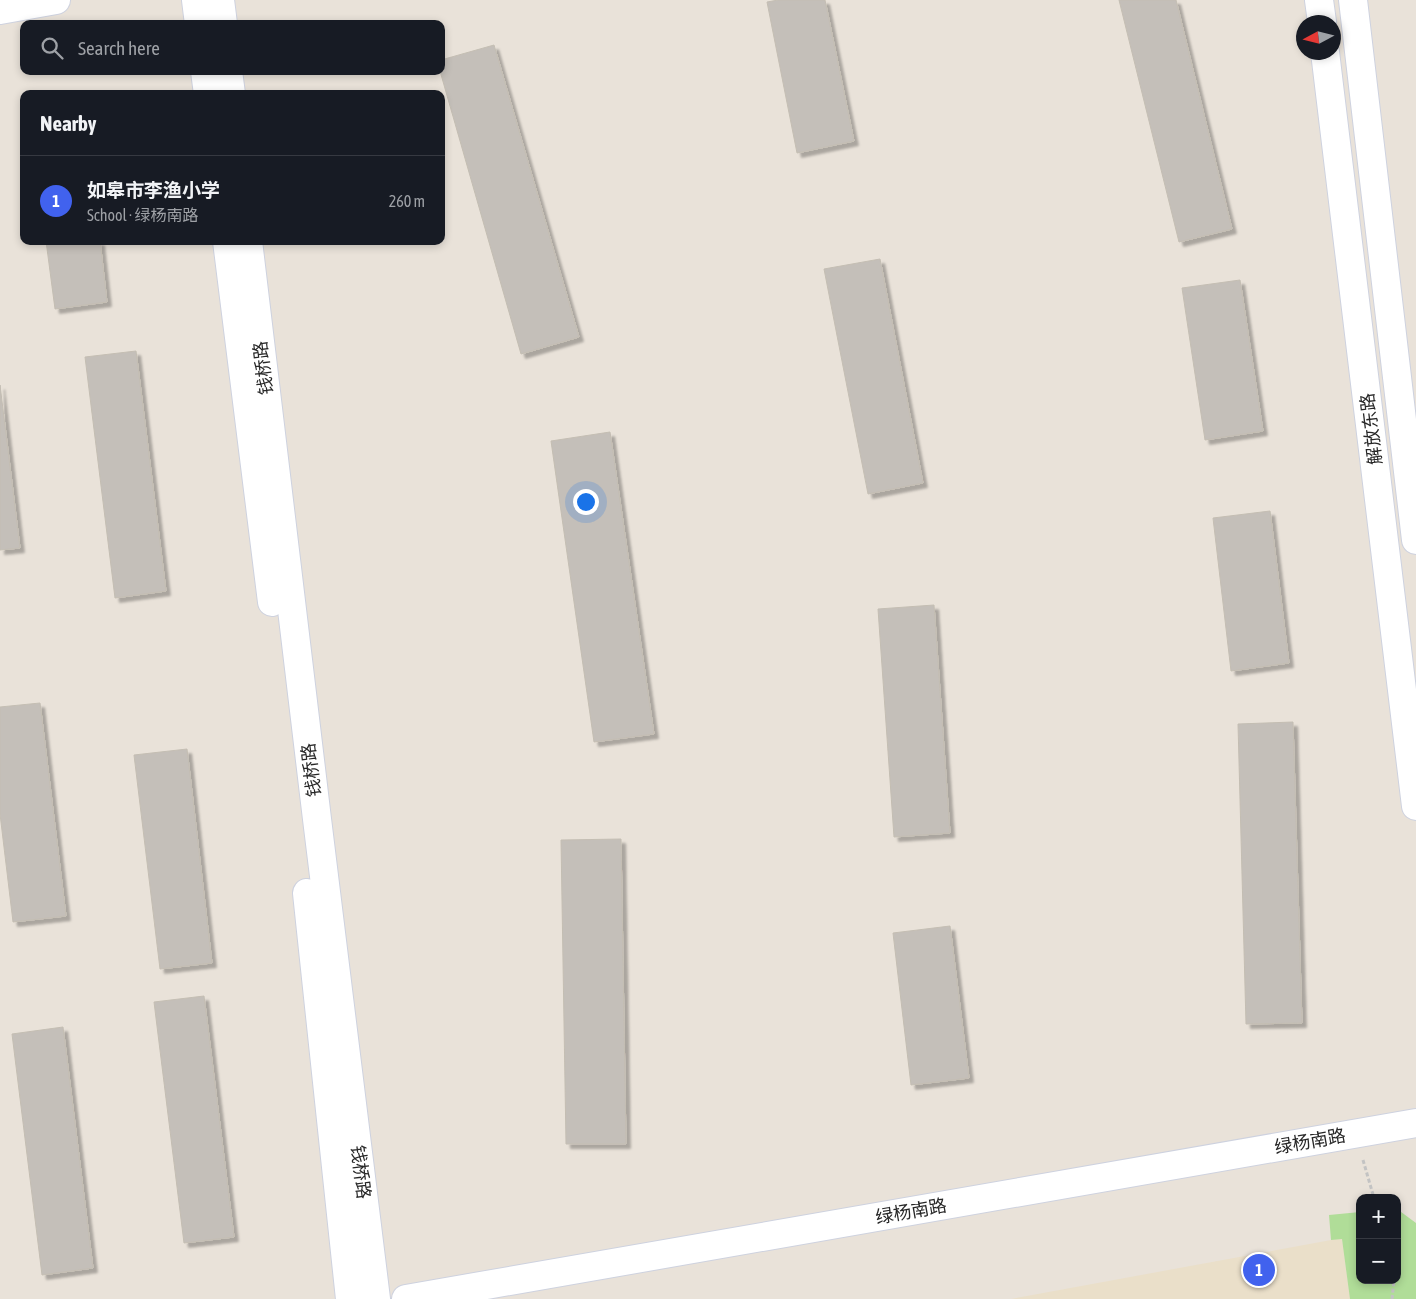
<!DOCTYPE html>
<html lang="en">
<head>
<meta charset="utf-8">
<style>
  :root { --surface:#171b24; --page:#20242c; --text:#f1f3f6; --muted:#9ea1a6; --line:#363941; --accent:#4162ee }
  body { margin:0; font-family:"Asap Condensed","Noto Sans SC",sans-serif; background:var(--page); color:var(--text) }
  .controls { position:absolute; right:15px; bottom:15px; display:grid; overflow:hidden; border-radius:10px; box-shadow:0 2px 8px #0003 }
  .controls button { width:45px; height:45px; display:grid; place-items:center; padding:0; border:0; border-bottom:1px solid var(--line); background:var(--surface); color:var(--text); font:25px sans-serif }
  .compass { position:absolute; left:1296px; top:15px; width:45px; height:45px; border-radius:50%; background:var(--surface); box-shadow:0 2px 8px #0003; rotate:263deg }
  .you { position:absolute; left:585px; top:501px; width:18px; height:18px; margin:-12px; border:4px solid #fff; border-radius:50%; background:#1a73e8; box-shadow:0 0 0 8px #1a73e833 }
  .badge { display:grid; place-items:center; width:32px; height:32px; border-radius:50%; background:var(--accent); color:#fff; font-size:16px; font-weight:700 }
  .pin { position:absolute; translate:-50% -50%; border:2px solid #fff; box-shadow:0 1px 5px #0006 }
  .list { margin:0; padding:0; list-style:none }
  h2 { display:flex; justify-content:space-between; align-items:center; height:65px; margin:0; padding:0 20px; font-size:21px }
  h2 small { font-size:16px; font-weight:400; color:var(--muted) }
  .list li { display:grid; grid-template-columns:32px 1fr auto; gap:15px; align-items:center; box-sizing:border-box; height:90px; padding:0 20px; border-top:1px solid var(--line) }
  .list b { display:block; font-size:19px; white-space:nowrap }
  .list p { margin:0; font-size:16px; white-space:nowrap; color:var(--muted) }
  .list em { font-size:16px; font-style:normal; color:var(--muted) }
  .icon { flex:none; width:28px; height:28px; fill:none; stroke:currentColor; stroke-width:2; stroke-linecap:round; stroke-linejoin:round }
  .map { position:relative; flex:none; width:1416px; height:1299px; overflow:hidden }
  .search { position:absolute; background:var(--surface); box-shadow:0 2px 8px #0003; left:20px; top:20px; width:425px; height:55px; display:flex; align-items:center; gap:12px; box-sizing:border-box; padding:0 18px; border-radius:10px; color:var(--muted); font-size:19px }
  .panel { position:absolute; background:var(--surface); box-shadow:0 2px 8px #0003; left:20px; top:90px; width:425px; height:155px; border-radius:10px }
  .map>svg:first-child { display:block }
  .education { fill:#eadfc9 }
  .green { fill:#b0dd98 }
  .building { fill:#c4bfb9; stroke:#c4beb3; filter:url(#shadow) }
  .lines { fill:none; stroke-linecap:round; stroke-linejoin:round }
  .street-casing { stroke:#ced2df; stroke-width:30 }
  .secondary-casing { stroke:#ced2df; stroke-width:30 }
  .path { stroke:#c3c3c3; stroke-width:3; stroke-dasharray:4 2.5; stroke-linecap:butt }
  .street { stroke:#fff; stroke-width:28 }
  .secondary { stroke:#fff; stroke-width:28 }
  .labels { text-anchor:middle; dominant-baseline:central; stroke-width:4.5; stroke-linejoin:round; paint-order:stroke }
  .street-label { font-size:18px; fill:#272727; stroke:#fff }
</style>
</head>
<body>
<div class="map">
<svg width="1416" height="1299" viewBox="0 0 1416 1299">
  <defs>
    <filter id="shadow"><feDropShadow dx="4.5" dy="4.5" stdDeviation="1" flood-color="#0004"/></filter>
  </defs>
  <rect width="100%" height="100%" fill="#e9e2d9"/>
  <polygon class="education" points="1342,1238 1350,1299 1011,1299"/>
  <polygon class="green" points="1397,1209 1416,1223 1416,1299 1350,1299 1342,1239 1331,1240 1329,1215 1360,1212 1360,1280 1397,1280"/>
  <g class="building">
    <polygon points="778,0 825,0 854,141 797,153 767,2"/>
    <polygon points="1119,0 1176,0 1232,229 1179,242"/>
    <polygon points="494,45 579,337 521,354 440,71 441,71 441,60"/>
    <polygon points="46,241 100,241 107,302 55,309"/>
    <polygon points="880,259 923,483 868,494 824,269"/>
    <polygon points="1240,280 1263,431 1205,440 1182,288"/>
    <polygon points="136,351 166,591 115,598 85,357"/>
    <polygon points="0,385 20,548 0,550"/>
    <polygon points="610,432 654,734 594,742 551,441"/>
    <polygon points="1270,511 1289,663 1231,671 1213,518"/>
    <polygon points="934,605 950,833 894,837 878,609"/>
    <polygon points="40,703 66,916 13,922 0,814 0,707"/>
    <polygon points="1293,722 1302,1023 1246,1024 1238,724"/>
    <polygon points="187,749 212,963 160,969 134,755"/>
    <polygon points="621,839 626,1144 566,1144 561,840"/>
    <polygon points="950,926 969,1078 911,1085 893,933"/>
    <polygon points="204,996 234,1237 184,1243 154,1002"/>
    <polygon points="63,1027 93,1268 42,1275 12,1034"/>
  </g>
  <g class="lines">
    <g class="street-casing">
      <polyline id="street" points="0,10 56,0"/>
    </g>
    <g class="secondary-casing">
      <g id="secondary">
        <polyline points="196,0 199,24"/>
        <polyline points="220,0 223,24"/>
        <polyline points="1319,0 1322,22"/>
        <polyline points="1353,0 1416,540"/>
        <polyline points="1325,52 1416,806"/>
        <polyline points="205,71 208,94"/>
        <polyline points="228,71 231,94"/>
        <polyline points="227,241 272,602"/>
        <polyline points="248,241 317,819 376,1299"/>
        <polyline points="307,893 350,1299"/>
        <polyline points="406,1299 1416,1123"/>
      </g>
    </g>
    <g class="path">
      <polyline points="1363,1160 1374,1198"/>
      <polyline points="1392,1299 1394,1280"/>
    </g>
    <use href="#street" class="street"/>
    <use href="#secondary" class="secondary"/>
  </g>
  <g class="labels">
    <g class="street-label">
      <text transform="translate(263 368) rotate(-97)">钱桥路</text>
      <text transform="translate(1371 429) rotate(-97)">解放东路</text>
      <text transform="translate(311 770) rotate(-97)">钱桥路</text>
      <text transform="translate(1310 1141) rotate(-10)">绿杨南路</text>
      <text transform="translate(361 1172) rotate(83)">钱桥路</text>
      <text transform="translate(911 1211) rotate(-10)">绿杨南路</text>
    </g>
  </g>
</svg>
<div class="controls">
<button>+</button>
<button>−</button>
</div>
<svg class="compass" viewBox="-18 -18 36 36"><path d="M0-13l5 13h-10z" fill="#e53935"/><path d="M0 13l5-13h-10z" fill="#9ea1a6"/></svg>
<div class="you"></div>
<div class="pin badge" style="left:1259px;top:1270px">1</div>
<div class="search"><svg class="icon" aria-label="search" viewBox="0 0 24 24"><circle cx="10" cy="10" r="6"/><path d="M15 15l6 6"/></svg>Search here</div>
<section class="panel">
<h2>Nearby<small></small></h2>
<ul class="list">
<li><span class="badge">1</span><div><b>如皋市李渔小学</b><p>School · 绿杨南路</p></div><em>260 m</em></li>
</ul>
</section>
</div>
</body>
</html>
